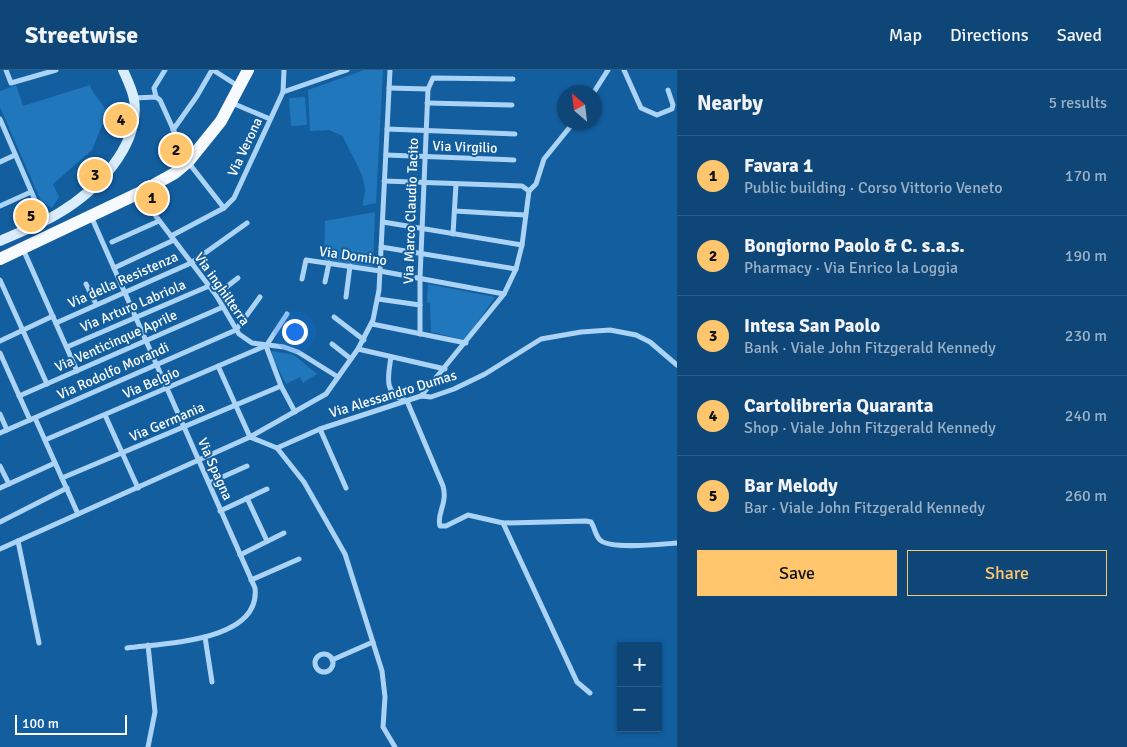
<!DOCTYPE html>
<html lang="en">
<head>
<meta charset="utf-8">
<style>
  :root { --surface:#0e4677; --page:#174d7c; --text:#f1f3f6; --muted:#9bb1c6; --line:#2e5e89; --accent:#ffc66d }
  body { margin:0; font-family:Signika,sans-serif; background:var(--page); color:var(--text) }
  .controls { position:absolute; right:15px; bottom:15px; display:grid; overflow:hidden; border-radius:0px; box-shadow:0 1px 4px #0004 }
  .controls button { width:45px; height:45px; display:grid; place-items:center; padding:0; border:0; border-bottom:1px solid var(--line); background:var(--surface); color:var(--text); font:25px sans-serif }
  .compass { position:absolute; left:557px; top:15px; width:45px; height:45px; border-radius:50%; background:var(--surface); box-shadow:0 1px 4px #0004; rotate:332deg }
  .scale { position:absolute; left:15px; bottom:12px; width:112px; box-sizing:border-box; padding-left:5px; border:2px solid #fff; border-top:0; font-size:14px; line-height:18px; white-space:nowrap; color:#fff; -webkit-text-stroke:4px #125e9f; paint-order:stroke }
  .you { position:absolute; left:294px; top:261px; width:18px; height:18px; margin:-12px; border:4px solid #fff; border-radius:50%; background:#1a73e8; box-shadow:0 0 0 8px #1a73e833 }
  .badge { display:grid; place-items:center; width:32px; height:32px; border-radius:50%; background:var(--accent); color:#111; font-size:16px; font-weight:700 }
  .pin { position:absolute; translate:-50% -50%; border:2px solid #fff; box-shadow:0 1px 5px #0006 }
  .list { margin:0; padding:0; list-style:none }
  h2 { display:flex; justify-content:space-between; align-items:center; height:65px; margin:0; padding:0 20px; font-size:21px }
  h2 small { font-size:16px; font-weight:400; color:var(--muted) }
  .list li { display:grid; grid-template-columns:32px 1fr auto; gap:15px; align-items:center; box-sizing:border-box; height:80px; padding:0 20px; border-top:1px solid var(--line) }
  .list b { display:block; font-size:19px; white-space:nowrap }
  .list p { margin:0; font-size:16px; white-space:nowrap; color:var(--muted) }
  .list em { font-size:16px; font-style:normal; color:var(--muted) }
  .actions { display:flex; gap:10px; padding:15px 20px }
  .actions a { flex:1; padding:11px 0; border:1px solid var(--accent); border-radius:0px; text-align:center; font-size:18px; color:var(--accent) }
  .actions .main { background:var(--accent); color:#111 }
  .map { position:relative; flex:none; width:677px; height:677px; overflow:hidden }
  header { display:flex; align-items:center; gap:30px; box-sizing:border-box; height:70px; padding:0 25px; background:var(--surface); border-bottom:1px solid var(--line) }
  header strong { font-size:24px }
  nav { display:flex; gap:28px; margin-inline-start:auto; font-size:18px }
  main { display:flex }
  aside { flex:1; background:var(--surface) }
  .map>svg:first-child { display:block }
  .green { fill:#2177bc }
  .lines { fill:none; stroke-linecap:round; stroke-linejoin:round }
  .street { stroke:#aad3f5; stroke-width:5 }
  .secondary { stroke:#daedfd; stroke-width:10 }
  .primary { stroke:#f7fbff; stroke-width:12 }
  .labels { text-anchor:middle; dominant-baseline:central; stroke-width:4; stroke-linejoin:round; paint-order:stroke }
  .street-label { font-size:14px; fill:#fff; stroke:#125e9f }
</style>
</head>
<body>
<header>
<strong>Streetwise</strong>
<nav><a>Map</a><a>Directions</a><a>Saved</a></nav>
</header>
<main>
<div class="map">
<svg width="677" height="677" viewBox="0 0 677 677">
  <rect width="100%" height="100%" fill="#125e9f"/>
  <g class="green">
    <path d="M364 0H383L376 133 363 136C362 131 365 126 365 121 365 102 349 83 343 66L329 60 310 61 308 20Z"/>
    <path d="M16 15 23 36 90 15C93 26 103 32 107 43L92 80 53 114 59 127 52 138 41 131 0 37V21Z"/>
    <polygon points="305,27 307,55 291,56 289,28"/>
    <polygon points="375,142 373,197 324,190 325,151"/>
    <polygon points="428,214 495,227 465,270 431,262 430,233 427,232"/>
    <polygon points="272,281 294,285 317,304 303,313 300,307 286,314 271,284"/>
  </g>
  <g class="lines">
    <g class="street">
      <polyline points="6,0 11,13 56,0"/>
      <polyline points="213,0 238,16"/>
      <polyline points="624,0 641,38 657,45 672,39 673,35 668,20"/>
      <polyline points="389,18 428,19 433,8 513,9"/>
      <polyline points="283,22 347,0"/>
      <polyline points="594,22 608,0"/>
      <polyline points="156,27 154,18 165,0"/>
      <polyline points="134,28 156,27 160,30 188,92 224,138"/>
      <polyline points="232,33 270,49"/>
      <polyline points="427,33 512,35"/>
      <polyline points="0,49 44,151"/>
      <polyline points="387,59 515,64"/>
      <polyline points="173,60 197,26 212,0"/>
      <polyline points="386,85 514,90"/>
      <polyline points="0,92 15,85"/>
      <polyline points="384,111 522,116 529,121"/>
      <polyline points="139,124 216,225 239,264 252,273 284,277 298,282 338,307"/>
      <polyline points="0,136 31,122"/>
      <polyline points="455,141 525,145"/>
      <path d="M91 146 255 518C261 572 164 573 127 578"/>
      <polyline points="383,152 522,175"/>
      <polyline points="453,164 456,114"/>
      <polyline points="171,166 224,138 234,128 283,22 284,0"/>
      <polyline points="112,172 159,151"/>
      <polyline points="381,177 516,199"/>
      <polyline points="23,179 77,301"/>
      <polyline points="114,198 174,170"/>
      <polyline points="302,209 306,190 380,201 504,224"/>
      <polyline points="0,210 47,314"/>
      <polyline points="325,212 329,193"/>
      <polyline points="86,214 96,234"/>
      <polyline points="216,225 238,208"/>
      <polyline points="346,227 350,196"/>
      <polyline points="378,229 420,235"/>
      <polyline points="334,247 364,270"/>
      <polyline points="56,253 191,193 247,153"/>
      <polyline points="372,254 466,273"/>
      <polyline points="420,264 420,208 428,19"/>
      <polyline points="0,271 53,246"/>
      <polyline points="332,274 351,289"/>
      <polyline points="266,276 281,316 295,342"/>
      <polyline points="266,276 287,244"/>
      <polyline points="67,277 209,216"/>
      <polyline points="358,279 445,299"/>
      <polyline points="0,283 30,350"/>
      <path d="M391 287C388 307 383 324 407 331L443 416C448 434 436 444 440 456H446L468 445 503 453 586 451 591 452C595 458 595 465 600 470 611 480 662 474 677 473"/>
      <polyline points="218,296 250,367 277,378 304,412 345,484 382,601 385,627 383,657 395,677"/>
      <polyline points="19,326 223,237"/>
      <polyline points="421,326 504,224 516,199 522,175 529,121 536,114 544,89 574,52"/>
      <polyline points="0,344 7,360"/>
      <polyline points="105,345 138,418"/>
      <polyline points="35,348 78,444"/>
      <polyline points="320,359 346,418"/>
      <polyline points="0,363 236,260 260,227"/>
      <polyline points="45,370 265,276"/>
      <polyline points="277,378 320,359 421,326 431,327 454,319 485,304 541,269 581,262 610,260 636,265 650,272 677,295"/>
      <polyline points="0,396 9,414"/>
      <polyline points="62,408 281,316"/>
      <polyline points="209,413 247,396"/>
      <polyline points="0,418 55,393"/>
      <polyline points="247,428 267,471"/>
      <polyline points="220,441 267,419"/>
      <polyline points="0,452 67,418"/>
      <polyline points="503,453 577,612 590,623"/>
      <polyline points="18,471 39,573"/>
      <polyline points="0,479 250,367 326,324 358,279 373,250 379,220 390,0"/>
      <polyline points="240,485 284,463"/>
      <polyline points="251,510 299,489"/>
      <polyline points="205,567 212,612"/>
      <polyline points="148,575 155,642 148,677"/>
      <circle cx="324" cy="593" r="9"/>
      <polyline points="332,590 373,572"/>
    </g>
    <path class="secondary" d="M0 171C20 162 41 154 59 143 96 121 141 76 134 29 132 19 127 9 123 0"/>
    <polyline class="primary" points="0,189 139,123 175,103 188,92 221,51 248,0"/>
  </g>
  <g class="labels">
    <g class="street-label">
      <text transform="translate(245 77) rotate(-65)">Via Verona</text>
      <text transform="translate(465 77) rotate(2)">Via Virgilio</text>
      <text transform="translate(411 141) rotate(-88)">Via Marco Claudio Tacito</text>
      <text transform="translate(353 186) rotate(8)">Via Domino</text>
      <text transform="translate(123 210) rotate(-24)">Via della Resistenza</text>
      <text transform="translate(222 219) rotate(55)">Via inghilterra</text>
      <text transform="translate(133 236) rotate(-23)">Via Arturo Labriola</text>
      <text transform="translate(116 271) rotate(-24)">Via Venticinque Aprile</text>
      <text transform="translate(113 301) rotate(-24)">Via Rodolfo Morandi</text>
      <text transform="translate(151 313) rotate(-23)">Via Belgio</text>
      <text transform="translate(393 324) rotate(-17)">Via Alessandro Dumas</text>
      <text transform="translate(167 352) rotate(-23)">Via Germania</text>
      <text transform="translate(215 399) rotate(66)">Via Spagna</text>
    </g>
  </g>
</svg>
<div class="controls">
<button>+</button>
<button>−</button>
</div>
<svg class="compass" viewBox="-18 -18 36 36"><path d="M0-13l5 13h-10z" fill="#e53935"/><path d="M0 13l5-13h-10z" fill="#9bb1c6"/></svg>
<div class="scale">100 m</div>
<div class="you"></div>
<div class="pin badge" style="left:152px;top:128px">1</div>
<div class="pin badge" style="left:176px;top:80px">2</div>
<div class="pin badge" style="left:95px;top:105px">3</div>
<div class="pin badge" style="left:121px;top:50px">4</div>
<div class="pin badge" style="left:31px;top:146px">5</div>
</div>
<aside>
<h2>Nearby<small>5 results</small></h2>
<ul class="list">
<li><span class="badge">1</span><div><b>Favara 1</b><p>Public building · Corso Vittorio Veneto</p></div><em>170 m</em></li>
<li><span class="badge">2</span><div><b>Bongiorno Paolo &amp; C. s.a.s.</b><p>Pharmacy · Via Enrico la Loggia</p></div><em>190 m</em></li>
<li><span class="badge">3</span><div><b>Intesa San Paolo</b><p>Bank · Viale John Fitzgerald Kennedy</p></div><em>230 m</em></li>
<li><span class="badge">4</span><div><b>Cartolibreria Quaranta</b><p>Shop · Viale John Fitzgerald Kennedy</p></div><em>240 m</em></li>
<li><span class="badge">5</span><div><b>Bar Melody</b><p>Bar · Viale John Fitzgerald Kennedy</p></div><em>260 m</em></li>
</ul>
<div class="actions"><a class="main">Save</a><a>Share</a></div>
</aside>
</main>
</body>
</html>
